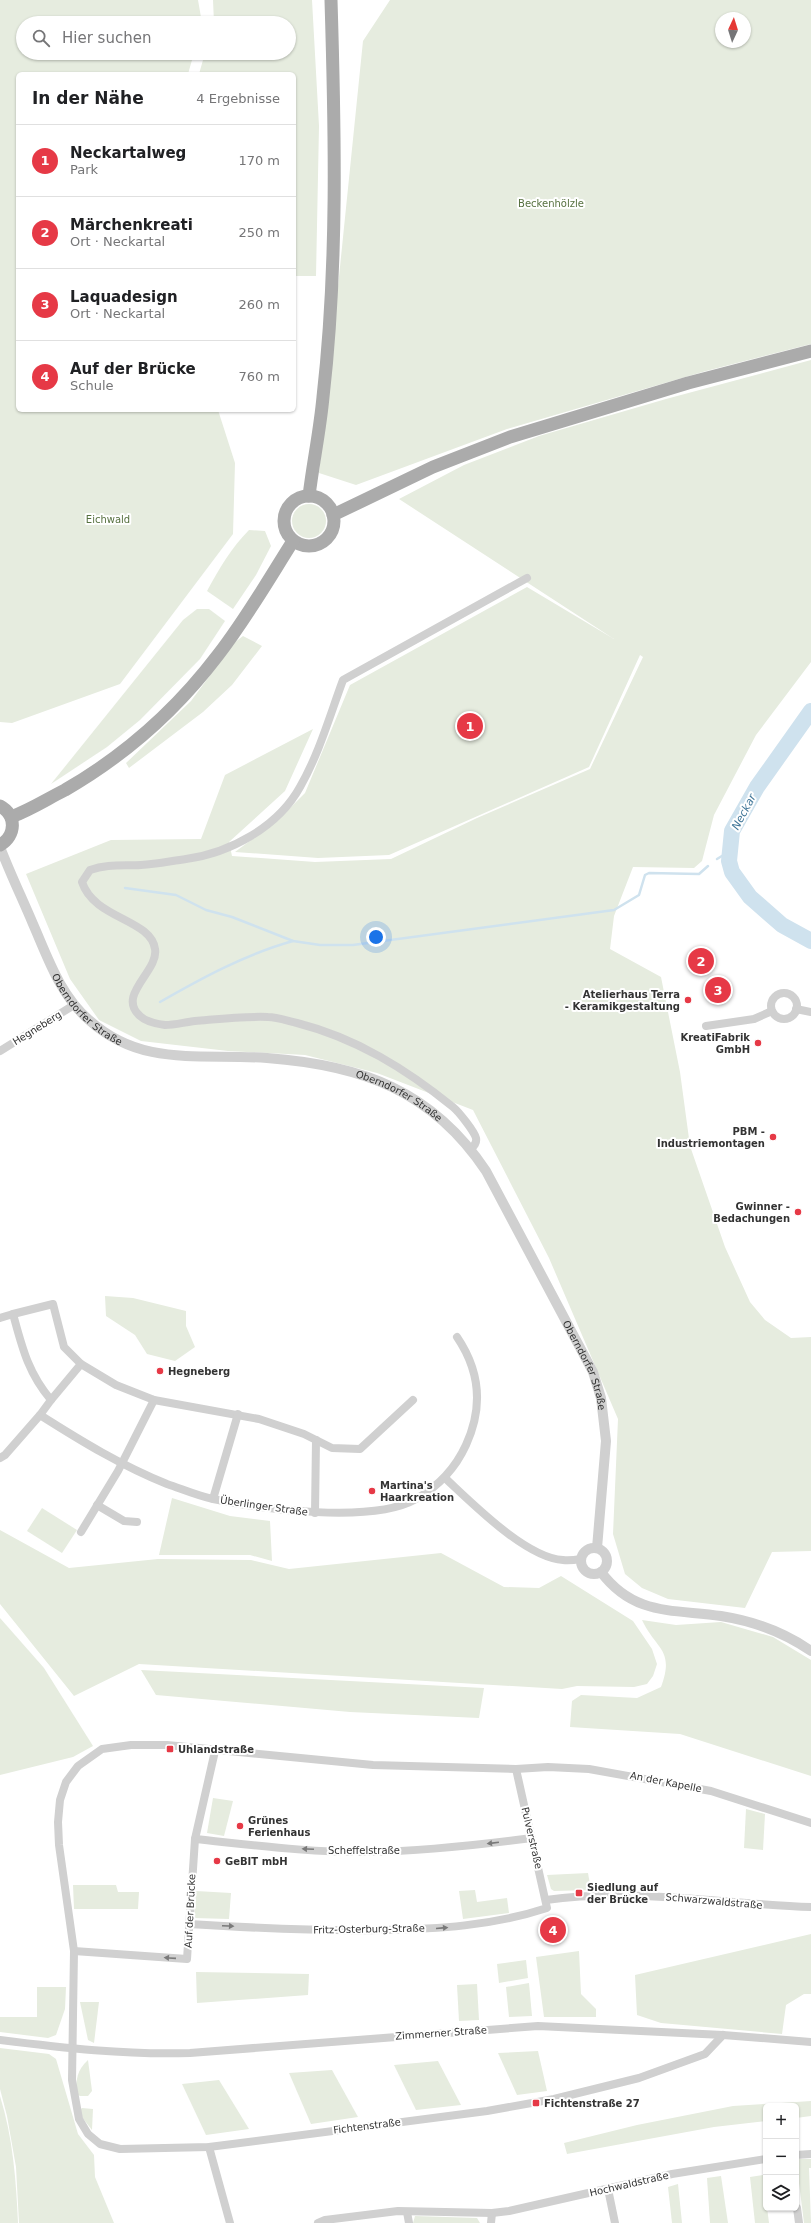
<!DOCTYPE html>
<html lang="de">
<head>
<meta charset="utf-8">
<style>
  :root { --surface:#fff; --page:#f6f6f6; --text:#202124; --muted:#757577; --line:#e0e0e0; --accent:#e63946 }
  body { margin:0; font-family:"DejaVu Sans",sans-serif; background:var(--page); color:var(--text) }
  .controls { position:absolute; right:12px; bottom:12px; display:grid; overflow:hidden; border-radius:6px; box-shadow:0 1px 3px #0004 }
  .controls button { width:36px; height:36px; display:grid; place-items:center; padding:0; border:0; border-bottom:1px solid var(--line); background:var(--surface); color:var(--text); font:20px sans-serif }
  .compass { position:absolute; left:715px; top:12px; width:36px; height:36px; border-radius:50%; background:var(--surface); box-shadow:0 1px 3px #0004; rotate:4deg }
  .you { position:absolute; left:376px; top:937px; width:14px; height:14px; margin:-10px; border:3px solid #fff; border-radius:50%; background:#1a73e8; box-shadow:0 0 0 6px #1a73e833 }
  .badge { display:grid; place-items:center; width:26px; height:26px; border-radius:50%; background:var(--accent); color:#fff; font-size:13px; font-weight:700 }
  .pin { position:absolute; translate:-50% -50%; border:2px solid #fff; box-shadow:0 1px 4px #0006 }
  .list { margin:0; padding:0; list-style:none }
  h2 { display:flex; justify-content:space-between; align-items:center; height:52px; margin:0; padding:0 16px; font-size:17px }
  h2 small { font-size:13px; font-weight:400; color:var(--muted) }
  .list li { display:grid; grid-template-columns:26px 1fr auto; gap:12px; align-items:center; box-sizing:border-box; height:72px; padding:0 16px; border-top:1px solid var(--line) }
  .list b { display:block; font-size:15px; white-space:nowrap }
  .list p { margin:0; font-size:13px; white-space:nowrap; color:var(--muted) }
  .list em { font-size:13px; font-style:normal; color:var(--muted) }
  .icon { flex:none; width:22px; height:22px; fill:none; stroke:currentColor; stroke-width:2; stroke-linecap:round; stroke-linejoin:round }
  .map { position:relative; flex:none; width:811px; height:2223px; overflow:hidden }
  .search { position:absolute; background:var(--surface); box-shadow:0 1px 3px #0004; left:16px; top:16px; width:280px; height:44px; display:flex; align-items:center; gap:10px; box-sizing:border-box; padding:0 14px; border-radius:22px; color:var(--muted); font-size:15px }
  .panel { position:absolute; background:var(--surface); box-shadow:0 1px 3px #0004; left:16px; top:72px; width:280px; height:340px; border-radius:6px }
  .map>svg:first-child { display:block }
  .green { fill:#e6ecdf; fill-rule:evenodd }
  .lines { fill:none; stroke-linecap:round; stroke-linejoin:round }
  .stream { stroke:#cfe2ee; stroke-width:2.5 }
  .river { stroke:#cfe2ee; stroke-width:16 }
  .minor { stroke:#d0d0d0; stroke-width:8 }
  .tertiary { stroke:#d0d0d0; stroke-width:10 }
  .primary { stroke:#ababab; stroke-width:13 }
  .oneway { fill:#7a7a7a }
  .poi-dot { fill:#e63946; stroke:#fff; stroke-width:1.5 }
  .labels { text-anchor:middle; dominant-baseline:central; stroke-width:4; stroke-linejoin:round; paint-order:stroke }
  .park-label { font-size:10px; fill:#56703f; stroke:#fff }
  .poi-label { font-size:10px; font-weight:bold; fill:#333; stroke:#fff; text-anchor:start }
  .street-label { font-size:10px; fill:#333; stroke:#fff }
  .water-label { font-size:11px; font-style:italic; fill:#3f7597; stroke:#fff }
</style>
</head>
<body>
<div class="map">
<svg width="811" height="2223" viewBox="0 0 811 2223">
  <rect width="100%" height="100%" fill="#fff"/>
  <g class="green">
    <polygon points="0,0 198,0 202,23 23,23 23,53 194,53 188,74 18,74 18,410 218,410 235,463 233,534 120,684 12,723 0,722"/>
    <polygon points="213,0 312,0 319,126 316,276 294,276 294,74 199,74 205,53 289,53 289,23 214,23"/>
    <path d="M390 0H811V344L706 371 507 429 356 485 319 473 363 41ZM721 18H745V42H721Z"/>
    <polygon points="811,360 811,662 756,735 714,815 702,861 694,868 633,867 614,916 610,949 661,977 680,1072 690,1146 725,1247 750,1302 765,1320 791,1338 811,1337 811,1551 772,1552 745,1608 668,1599 642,1588 625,1574 613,1534 618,1419 549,1258 473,1110 377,1073 305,1055 228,1051 141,1041 99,1020 70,979 26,874 111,840 201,839 225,775 313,729 285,791 229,842 232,856 315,862 391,859 477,818 590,769 643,657 640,655 589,767 389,855 318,858 235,852 279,819 305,793 350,685 527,587 614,639 399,499 464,465 539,436 666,399"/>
    <circle cx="309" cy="521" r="17"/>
    <path d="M249 530 265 531 271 546 256 575 233 609 207 591C219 569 231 548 249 530Z"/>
    <polygon points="197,609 209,609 225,621 200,659 140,720 107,747 51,784 183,620"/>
    <polygon points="243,636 262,646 232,685 203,712 129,768 126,763 191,701 234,643"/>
    <polygon points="105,1296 133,1298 186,1311 186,1326 195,1347 175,1361 147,1354 135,1335 106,1316"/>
    <polygon points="172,1498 230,1516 270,1521 272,1561 250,1555 159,1555"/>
    <polygon points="42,1508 77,1530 62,1553 27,1531"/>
    <polygon points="0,1530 69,1568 158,1559 251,1560 289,1569 441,1553 504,1587 539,1588 561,1576 633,1621 652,1649 657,1664 653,1676 647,1684 634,1687 577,1686 562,1689 139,1664 74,1696 0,1604"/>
    <polygon points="0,1618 44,1668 93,1746 73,1757 0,1775"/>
    <path d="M642 1620 676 1625 721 1622 773 1637 811 1660V1776L680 1734 570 1727 572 1701 581 1695 637 1698 661 1687C675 1649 656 1650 642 1620Z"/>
    <polygon points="141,1670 484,1688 479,1718 350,1712 156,1695"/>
    <polygon points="213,1798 233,1801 224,1836 207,1833"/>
    <polygon points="746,1809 765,1814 763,1850 744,1848"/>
    <polygon points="588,1873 591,1890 554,1891 551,1889 547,1875"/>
    <polygon points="73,1885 116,1885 118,1892 139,1892 138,1909 74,1909"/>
    <polygon points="475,1890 477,1902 507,1898 509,1913 463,1919 459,1891"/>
    <polygon points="196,1891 231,1893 229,1919 194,1918"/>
    <polygon points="811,1934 811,1994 804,1994 786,2005 782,2034 661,2023 637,2015 635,1975"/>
    <polygon points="579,1951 581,1994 596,2009 596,2017 544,2017 536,1957"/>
    <polygon points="526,1960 528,1978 499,1983 497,1964"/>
    <polygon points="196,1972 309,1974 308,1995 197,2003"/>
    <polygon points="529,1983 532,2016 509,2017 506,1987"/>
    <polygon points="477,1984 479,2020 459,2021 457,1985"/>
    <polygon points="37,1987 66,1987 65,2009 56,2035 48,2038 0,2032 0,2017 37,2017"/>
    <polygon points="80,2002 99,2002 94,2043 88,2040"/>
    <polygon points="0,2048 49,2054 56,2059 78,2134 94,2155 95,2177 114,2223 19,2223 16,2167 7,2116 0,2089"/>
    <polygon points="538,2051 547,2091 517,2095 498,2053"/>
    <path d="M88 2060 92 2091 88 2096H80L76 2094C76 2079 77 2070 88 2060Z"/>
    <polygon points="438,2061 461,2105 416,2110 394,2065"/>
    <polygon points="332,2070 358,2117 311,2124 289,2073"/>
    <polygon points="219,2080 249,2129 206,2135 182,2084"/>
    <path d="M0 2096C13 2138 16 2180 18 2223H0Z"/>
    <polygon points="811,2101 811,2116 796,2118 796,2106 766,2106 766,2121 714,2127 567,2154 564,2143 637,2125 733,2106"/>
    <polygon points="82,2108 93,2109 92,2130 81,2116 80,2110"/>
    <polygon points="796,2159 811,2159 811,2168 809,2168 811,2223 804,2223"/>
    <polygon points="763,2175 769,2223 755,2223 750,2177"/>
    <polygon points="721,2176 728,2223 710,2223 707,2178"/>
    <polygon points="678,2184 682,2223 672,2223 668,2187"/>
    <polygon points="415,2216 477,2218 480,2223 413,2223"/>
  </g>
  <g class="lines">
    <g class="stream">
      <polyline points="717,859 730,851"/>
      <polyline points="125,888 176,895 206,910 232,917 293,941 320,945 353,945 614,910 639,895 645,875 649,873 699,874 708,866"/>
      <path d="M160 1002C202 978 246 954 293 941"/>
    </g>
    <polyline class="river" points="811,711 757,787 732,831 729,861 732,872 750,897 782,925 811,941"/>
    <g class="minor">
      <circle cx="784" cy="1006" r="13"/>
      <polyline points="796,1009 811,1012"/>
      <polyline points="706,1026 754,1019 772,1011"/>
      <polyline points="0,1051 74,1005"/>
      <path d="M471 1149C474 1146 477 1143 476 1138 474 1131 459 1112 453 1107 406 1069 356 1038 297 1023 288 1021 277 1017 268 1017 244 1016 219 1019 195 1021 185 1022 175 1025 165 1025 157 1024 146 1022 140 1016 116 995 159 971 155 949 151 919 94 919 82 882L90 870C107 864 123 866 141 865 156 864 171 861 186 859 230 853 278 827 300 787 319 754 330 715 343 680L527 578"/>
      <polyline points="13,1314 53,1304 64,1347 81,1364 51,1400"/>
      <path d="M0 1318 13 1314C22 1347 28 1373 51 1400L40 1415"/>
      <polyline points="81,1364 116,1385 154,1400 259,1419 304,1434 332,1448 360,1449 413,1400"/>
      <path d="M0 1458 5 1455 40 1415C81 1441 122 1466 167 1484 182 1489 198 1496 213 1499 262 1509 372 1524 416 1499 439 1486 455 1469 466 1445 483 1408 480 1371 457 1337"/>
      <path d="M445 1478C472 1503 526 1558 563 1560 569 1561 575 1560 581 1559"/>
      <polyline points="213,1499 238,1414"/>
      <polyline points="97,1505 124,1521 137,1522"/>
      <polyline points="315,1513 316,1440"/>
      <polyline points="81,1532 118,1471 154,1400"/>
      <path d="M195 1839C253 1845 313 1853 371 1852 425 1851 479 1845 532 1838"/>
      <path d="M546 1900C634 1888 723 1904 811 1907"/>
      <path d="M189 1924C253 1928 316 1931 380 1930 438 1929 492 1926 547 1908L516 1769"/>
      <polyline points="74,1951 187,1959 195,1839 215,1751"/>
      <polyline points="723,2035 705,2054 639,2078 554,2099 487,2111 209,2147 120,2149 100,2144 88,2134 79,2119 72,2080 74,1951 59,1845 58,1822 60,1800 66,1782 78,1766 102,1749 131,1745 167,1745 373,1765 516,1769 548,1767 589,1769 711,1791 811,1823"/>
      <path d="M0 2040C63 2048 126 2055 190 2053L538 2026 723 2035 811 2042"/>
      <polyline points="209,2147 230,2223"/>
      <polyline points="796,2155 811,2154"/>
      <polyline points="608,2189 615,2223"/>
      <polyline points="797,2208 799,2223"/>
      <polyline points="407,2212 409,2223"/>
      <polyline points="318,2223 325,2220 398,2211 492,2213 509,2211 672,2174 766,2159"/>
      <polyline points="491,2223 492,2213"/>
    </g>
    <g class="tertiary">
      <path id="s1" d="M0 847C10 873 22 898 33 924 48 958 60 995 89 1020 142 1068 201 1053 267 1058 361 1065 432 1090 486 1171L593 1372 601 1398 606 1441 597 1548"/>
      <circle cx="594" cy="1561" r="13"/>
      <path d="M601 1572C634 1616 673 1609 721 1616 753 1621 785 1633 811 1651"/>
    </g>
    <g class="primary">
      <path d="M309 496C313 463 320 430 323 397 338 266 335 132 331 0"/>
      <circle cx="309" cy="521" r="25"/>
      <polyline points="333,515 433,467 510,437 688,383 811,351"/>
      <path d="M0 806C17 815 16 836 0 845"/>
      <path d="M11 817C30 810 47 799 65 790 124 756 177 709 218 655 246 619 269 579 293 541"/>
    </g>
  </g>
  <defs><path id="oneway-solid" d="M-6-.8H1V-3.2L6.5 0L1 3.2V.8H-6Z"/></defs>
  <g class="oneway">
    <use href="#oneway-solid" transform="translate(493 1843) rotate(173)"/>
    <use href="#oneway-solid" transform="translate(308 1849) rotate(-177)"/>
    <use href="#oneway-solid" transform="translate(228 1926) rotate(3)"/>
    <use href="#oneway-solid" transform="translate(442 1928) rotate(-5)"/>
    <use href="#oneway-solid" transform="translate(170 1958) rotate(-176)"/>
  </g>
  <g class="poi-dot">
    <circle cx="688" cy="1000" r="4"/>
    <circle cx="758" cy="1043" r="4"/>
    <circle cx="773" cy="1137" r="4"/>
    <circle cx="798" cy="1212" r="4"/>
    <circle cx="160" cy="1371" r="4"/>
    <circle cx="372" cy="1491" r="4"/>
    <rect x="166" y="1745" width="8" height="8" rx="2"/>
    <circle cx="240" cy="1826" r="4"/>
    <circle cx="217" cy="1861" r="4"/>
    <rect x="575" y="1889" width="8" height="8" rx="2"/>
    <rect x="532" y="2099" width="8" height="8" rx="2"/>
  </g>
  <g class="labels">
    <g class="park-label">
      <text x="551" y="203">Beckenhölzle</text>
      <text x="108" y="519">Eichwald</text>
    </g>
    <g class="poi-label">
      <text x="680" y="994" text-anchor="end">Atelierhaus Terra<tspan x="680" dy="12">- Keramikgestaltung</tspan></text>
      <text x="750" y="1037" text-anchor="end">KreatiFabrik<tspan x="750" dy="12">GmbH</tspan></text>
      <text x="765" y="1131" text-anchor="end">PBM -<tspan x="765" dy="12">Industriemontagen</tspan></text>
      <text x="790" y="1206" text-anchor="end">Gwinner -<tspan x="790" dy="12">Bedachungen</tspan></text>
      <text x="168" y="1371">Hegneberg</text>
      <text x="380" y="1485">Martina's<tspan x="380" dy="12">Haarkreation</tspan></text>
      <text x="178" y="1749">Uhlandstraße</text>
      <text x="248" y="1820">Grünes<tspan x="248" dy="12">Ferienhaus</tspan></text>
      <text x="225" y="1861">GeBIT mbH</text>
      <text x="587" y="1887">Siedlung auf<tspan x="587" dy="12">der Brücke</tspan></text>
      <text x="544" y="2103">Fichtenstraße 27</text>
    </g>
    <g class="street-label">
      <text stroke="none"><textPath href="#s1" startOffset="187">Oberndorfer Straße</textPath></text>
      <text transform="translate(37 1028) rotate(-32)">Hegneberg</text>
      <text stroke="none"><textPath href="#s1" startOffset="522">Oberndorfer Straße</textPath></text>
      <text stroke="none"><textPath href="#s1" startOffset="858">Oberndorfer Straße</textPath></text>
      <text transform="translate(264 1506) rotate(8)">Überlinger Straße</text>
      <text transform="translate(666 1782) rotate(11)">An der Kapelle</text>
      <text transform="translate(532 1838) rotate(77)">Pulverstraße</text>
      <text x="364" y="1850">Scheffelstraße</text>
      <text transform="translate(714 1901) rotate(5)">Schwarzwaldstraße</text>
      <text transform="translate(190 1911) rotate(-87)">Auf der Brücke</text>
      <text transform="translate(369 1929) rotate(-1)">Fritz-Osterburg-Straße</text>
      <text transform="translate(441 2033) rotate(-4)">Zimmerner Straße</text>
      <text transform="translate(367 2126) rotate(-7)">Fichtenstraße</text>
      <text transform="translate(629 2184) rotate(-13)">Hochwaldstraße</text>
    </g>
    <g class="water-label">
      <text transform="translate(744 812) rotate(-62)">Neckar</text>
    </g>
  </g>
</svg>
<div class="controls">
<button>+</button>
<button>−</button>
<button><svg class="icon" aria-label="layers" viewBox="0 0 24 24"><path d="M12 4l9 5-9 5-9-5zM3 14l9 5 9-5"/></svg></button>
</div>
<svg class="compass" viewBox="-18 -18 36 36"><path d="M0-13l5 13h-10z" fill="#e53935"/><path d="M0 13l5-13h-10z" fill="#757577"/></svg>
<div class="you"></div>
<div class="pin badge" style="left:470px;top:726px">1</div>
<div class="pin badge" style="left:701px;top:961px">2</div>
<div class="pin badge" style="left:718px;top:990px">3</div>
<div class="pin badge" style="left:553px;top:1930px">4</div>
<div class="search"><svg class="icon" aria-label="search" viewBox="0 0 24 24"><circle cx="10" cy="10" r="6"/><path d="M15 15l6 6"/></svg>Hier suchen</div>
<section class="panel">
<h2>In der Nähe<small>4 Ergebnisse</small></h2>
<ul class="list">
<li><span class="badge">1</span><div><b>Neckartalweg</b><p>Park</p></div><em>170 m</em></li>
<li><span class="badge">2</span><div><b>Märchenkreati</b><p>Ort · Neckartal</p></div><em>250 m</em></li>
<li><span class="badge">3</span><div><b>Laquadesign</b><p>Ort · Neckartal</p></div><em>260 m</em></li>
<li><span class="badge">4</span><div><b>Auf der Brücke</b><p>Schule</p></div><em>760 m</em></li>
</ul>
</section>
</div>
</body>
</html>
